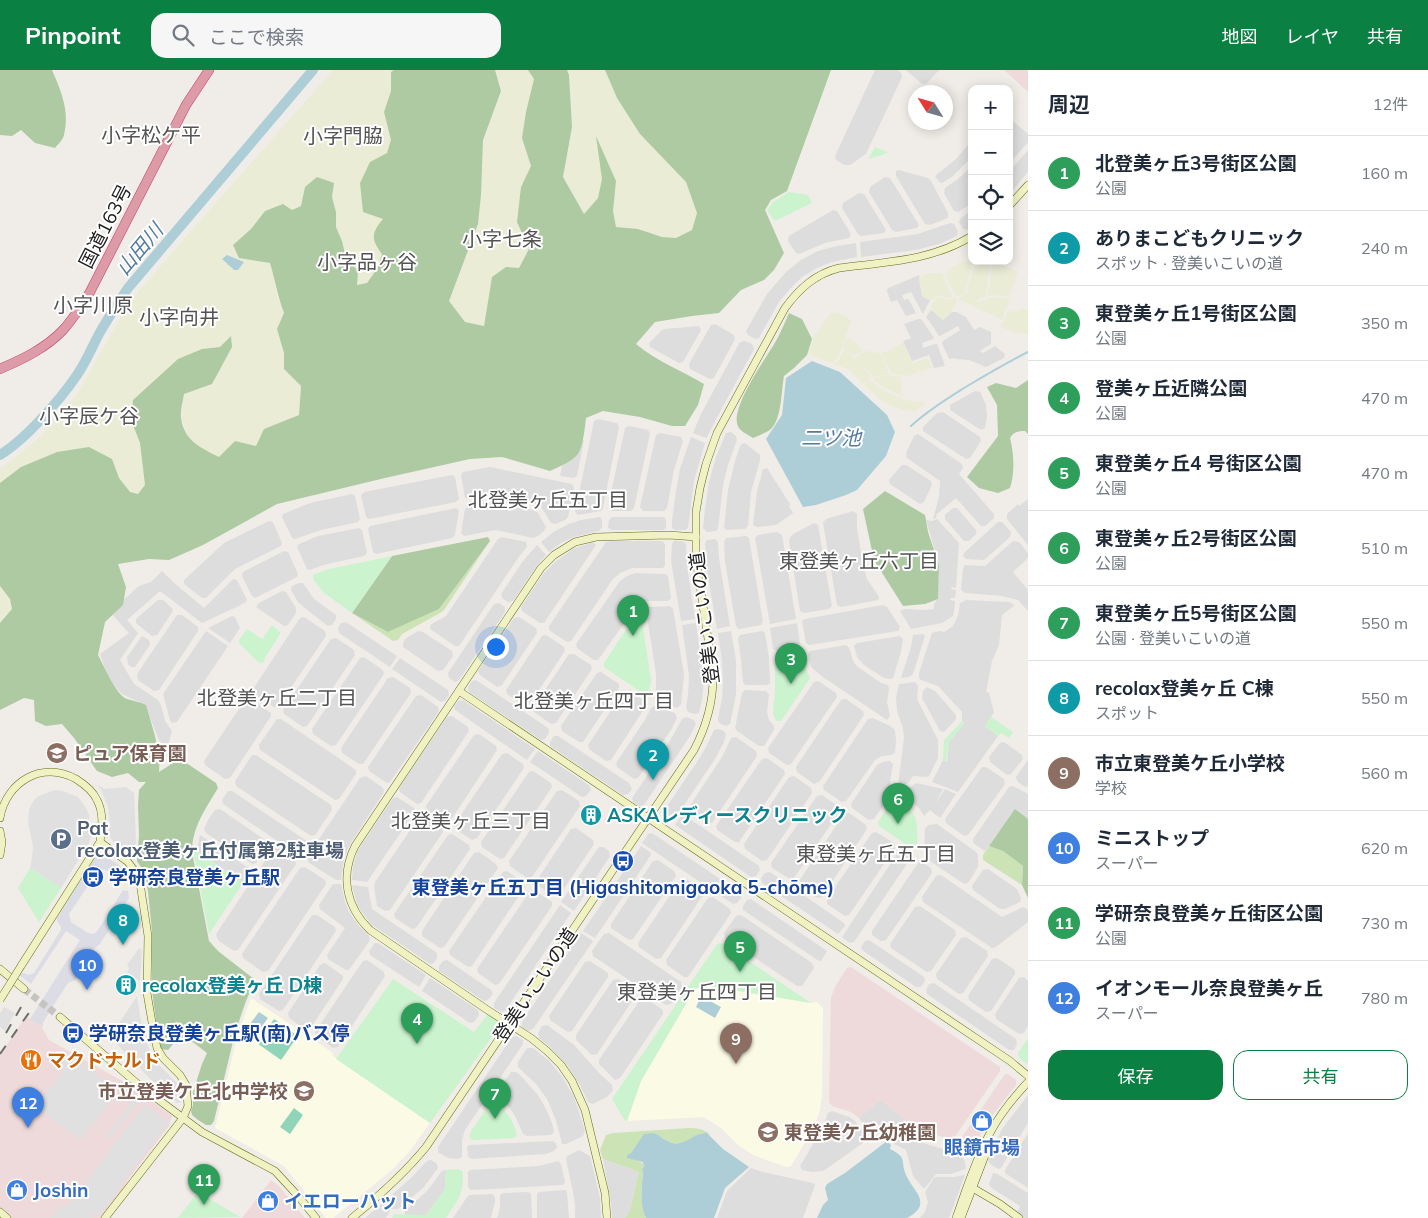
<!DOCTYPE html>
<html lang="ja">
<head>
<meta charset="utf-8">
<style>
  :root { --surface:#fff; --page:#f6f6f7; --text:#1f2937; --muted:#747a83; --line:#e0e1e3; --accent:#0b8043 }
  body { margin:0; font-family:Mulish,"Noto Sans JP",sans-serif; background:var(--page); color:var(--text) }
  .controls { position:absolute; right:15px; top:15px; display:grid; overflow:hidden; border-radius:10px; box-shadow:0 2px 12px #0003 }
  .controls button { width:45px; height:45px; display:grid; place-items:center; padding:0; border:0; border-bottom:1px solid var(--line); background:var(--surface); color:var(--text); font:25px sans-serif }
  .compass { position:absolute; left:908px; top:15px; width:45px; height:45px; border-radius:50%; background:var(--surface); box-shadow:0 2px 12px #0003; rotate:307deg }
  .you { position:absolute; left:495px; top:576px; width:18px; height:18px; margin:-12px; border:4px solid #fff; border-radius:50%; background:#1a73e8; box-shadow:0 0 0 8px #1a73e833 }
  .badge { display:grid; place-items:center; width:32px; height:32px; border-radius:50%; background:var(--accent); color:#fff; font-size:16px; font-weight:700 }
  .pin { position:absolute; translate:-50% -41px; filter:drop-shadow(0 1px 2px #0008) }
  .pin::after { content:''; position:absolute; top:26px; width:18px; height:15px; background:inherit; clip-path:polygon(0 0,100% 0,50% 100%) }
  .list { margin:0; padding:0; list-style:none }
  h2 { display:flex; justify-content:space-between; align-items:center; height:65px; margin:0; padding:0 20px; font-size:21px }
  h2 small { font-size:16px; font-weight:400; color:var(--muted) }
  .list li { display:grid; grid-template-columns:32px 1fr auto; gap:15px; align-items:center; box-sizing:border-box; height:75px; padding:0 20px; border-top:1px solid var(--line) }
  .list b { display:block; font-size:19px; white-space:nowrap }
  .list p { margin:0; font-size:16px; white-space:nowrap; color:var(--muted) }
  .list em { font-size:16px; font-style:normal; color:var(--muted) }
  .actions { display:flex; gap:10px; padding:15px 20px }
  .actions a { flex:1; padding:11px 0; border:1px solid var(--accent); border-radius:15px; text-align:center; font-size:18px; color:var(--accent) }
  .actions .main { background:var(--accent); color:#fff }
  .icon { flex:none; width:28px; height:28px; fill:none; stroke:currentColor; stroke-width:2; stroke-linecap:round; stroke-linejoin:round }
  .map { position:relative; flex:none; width:1028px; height:1148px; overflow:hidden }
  header { display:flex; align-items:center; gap:30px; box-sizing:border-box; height:70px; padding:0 25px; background:var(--accent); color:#fff }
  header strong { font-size:24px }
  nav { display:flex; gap:28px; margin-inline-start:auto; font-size:18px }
  .search { width:350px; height:45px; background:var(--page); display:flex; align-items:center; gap:12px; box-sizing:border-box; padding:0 18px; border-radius:15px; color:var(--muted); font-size:19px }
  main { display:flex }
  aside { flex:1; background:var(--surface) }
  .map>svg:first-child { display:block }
  .residential { fill:#dedddd }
  .commercial { fill:#eedada }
  .education { fill:#fbfbe5 }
  .farmland { fill:#eaecd6 }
  .grass { fill:#cce3b5 }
  .forest { fill:#aecaa2 }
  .park { fill:#cbf3ce }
  .pitch { fill:#90d4b9 }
  .parking { fill:#e0e0e0 }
  .plaza { fill:#dcdce5 }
  .water { fill:#aeced7 }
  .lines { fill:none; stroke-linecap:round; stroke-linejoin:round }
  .stream { stroke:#aeced7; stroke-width:2 }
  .river { stroke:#aeced7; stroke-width:10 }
  .secondary-tunnel { stroke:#c6c4c0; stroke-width:7; stroke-dasharray:7 3.5; stroke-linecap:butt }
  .secondary-casing { stroke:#636c13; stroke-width:8 }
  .highway-casing { stroke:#c63d6d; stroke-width:10 }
  .secondary { stroke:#f0f2c3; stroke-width:7 }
  .highway { stroke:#dd9aa7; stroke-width:9 }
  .rail { stroke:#6e6e6e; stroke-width:2; stroke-dasharray:10 10; stroke-linecap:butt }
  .secondary-bridge-casing { stroke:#636c13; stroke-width:8; stroke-linecap:butt }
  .secondary-bridge { stroke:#f0f2c3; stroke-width:7 }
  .labels { text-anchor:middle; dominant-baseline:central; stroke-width:4; stroke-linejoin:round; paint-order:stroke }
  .street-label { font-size:19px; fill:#202020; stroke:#fff }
  .education-label { font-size:19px; font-weight:bold; fill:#785e54; stroke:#fff; text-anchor:start }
  .culture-label { font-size:19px; font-weight:bold; fill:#0d838f; stroke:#fff; text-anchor:start }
  .service-label { font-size:19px; font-weight:bold; fill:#4e5e75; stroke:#fff; text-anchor:start }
  .transit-label { font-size:19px; font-weight:bold; fill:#164399; stroke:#fff; text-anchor:start }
  .food-label { font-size:19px; font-weight:bold; fill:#c56008; stroke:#fff; text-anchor:start }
  .shop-label { font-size:19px; font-weight:bold; fill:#366cbe; stroke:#fff; text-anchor:start }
  .neighbourhood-label { font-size:20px; fill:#535353; stroke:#fff }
  .water-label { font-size:20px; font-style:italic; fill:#547a9e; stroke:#fff }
</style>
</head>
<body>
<header>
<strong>Pinpoint</strong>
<div class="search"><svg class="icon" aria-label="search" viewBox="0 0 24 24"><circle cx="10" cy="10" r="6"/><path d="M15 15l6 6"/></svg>ここで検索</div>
<nav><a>地図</a><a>レイヤ</a><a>共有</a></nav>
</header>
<main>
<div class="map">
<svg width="1028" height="1148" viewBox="0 0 1028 1148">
  <rect width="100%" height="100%" fill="#f0ede8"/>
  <g class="residential">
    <polygon points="875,0 898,0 901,3 902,7 866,84 850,95 845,95 836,90 835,86"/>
    <polygon points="906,0 939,0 926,14 922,14"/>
    <polygon points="1009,52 1014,52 1028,64 1028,72 1009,94"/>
    <polygon points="972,70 972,87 953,106 942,113 939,112 935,106 956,89"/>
    <polygon points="1028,80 1028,102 1009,125 1009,102"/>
    <polygon points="972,96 972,133 958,142 954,141 944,123 945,118 958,109"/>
    <polygon points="899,100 928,108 931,111 948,143 948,148 930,155 925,154 896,106 896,101"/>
    <polygon points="885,107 890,108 919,155 917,158 896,162 892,160 869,122 870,117"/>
    <polygon points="859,123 864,124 886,160 884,163 861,166 858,164 842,138 843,133"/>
    <polygon points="833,140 837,141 851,164 849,168 825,173 799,184 796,183 788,171 789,166"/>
    <polygon points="972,140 972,157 968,160 963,159 959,152 961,148"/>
    <polygon points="950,153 954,154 958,161 957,166 939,174 916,180 861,187 860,172 918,164"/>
    <polygon points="856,173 857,187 832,192 817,198 802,207 790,219 779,232 759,268 755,269 748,265 746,261 767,224 786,202 801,190 818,181 837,176"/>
    <polygon points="919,205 922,225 930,230 923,244 911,222 902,225 904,230 907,229 909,230 916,243 906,246 897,230 891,232 887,221 888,218 903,212"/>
    <polygon points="931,240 943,250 952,242 956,242 966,247 974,260 980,257 991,262 991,274 980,281 983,283 995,276 1005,284 1004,288 986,297 969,290 956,289 954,288 949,289 942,273 943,271 960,260 958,256 940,266 938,265 934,258 926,247"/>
    <polygon points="918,249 921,249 934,268 933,269 922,273 923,278 935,274 937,274 945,296 934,298 929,285 912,291 903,271 911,268 904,254"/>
    <polygon points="715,254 734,265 735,269 714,308 710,309 690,299 689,294 711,255"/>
    <polygon points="699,256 701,260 683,292 679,293 650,277 649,273 661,261 664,259"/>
    <polygon points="745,271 752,274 754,279 721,340 707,367 706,368 693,363 701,344 740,272"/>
    <polygon points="975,321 980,322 986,335 987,347 985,358 981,360 950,340 950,335"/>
    <polygon points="943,342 980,367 981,371 970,388 966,389 923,361 923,357 937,343"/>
    <polygon points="598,349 617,353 619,357 603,438 601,441 578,445 575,442 594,351"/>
    <polygon points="629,356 648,360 650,364 634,438 631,441 612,441 609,437 610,427 625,358"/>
    <polygon points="731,362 736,366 737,370 728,395 723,415 718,459 716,461 707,462 703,458 705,439 709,412 716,387 726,363"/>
    <polygon points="660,363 681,367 683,371 674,400 667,438 664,441 643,441 640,437 656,365"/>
    <polygon points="918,364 962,394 963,398 959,404 994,444 994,448 985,456 981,456 956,428 937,444 936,448 933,449 939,427 940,411 907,388 906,383 914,366"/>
    <polygon points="572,367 584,370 577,406 573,408 560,406 565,380"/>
    <polygon points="691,367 705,373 694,411 688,458 685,460 675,460 672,458 672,451 676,421 680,399"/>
    <polygon points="745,373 760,385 760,390 751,422 748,456 745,459 727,460 724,458 728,420 735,391 741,374"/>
    <polygon points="902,395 906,395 931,411 932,415 924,432 920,434 890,414 889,410"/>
    <polygon points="490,397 572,414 574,418 568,447 565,450 555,454 551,453 540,435 492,425 468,429 465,428 461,405 463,402"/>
    <polygon points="767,398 790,434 789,437 793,442 792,444 776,455 757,457 753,455 757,421 763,399"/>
    <polygon points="452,405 455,407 459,429 456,432 369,449 366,447 361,425 364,422"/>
    <polygon points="352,424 355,426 360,449 358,452 321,460 295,469 292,468 282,447 283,444 310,433"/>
    <polygon points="1028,429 1028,475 1007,449 1007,444 1018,434 1019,436"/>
    <polygon points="487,432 493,432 534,440 538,443 546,457 545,460 538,466 533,468 496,460 464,466 461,463 465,439 468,436"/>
    <polygon points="456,438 459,441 455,465 452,468 376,484 373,482 368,459 370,456"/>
    <polygon points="953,438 957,438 976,460 976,464 969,471 964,471 945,449 945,445"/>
    <polygon points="853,441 857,444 857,458 863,495 867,509 879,527 878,530 841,537 837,535 823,453 826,449"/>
    <polygon points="600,447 602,450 602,457 599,461 574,467 561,473 549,482 541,472 555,461 569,454 581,450"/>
    <polygon points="612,447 664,447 666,450 666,458 663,460 611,460 608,457 609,450"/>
    <polygon points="937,449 959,473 956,518 952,517 951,519 956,520 955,528 951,528 950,530 955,531 954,542 953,546 942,553 911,559 900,541 906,539 923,540 934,539 934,534 938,528 939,495 926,450 932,451"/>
    <polygon points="269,451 273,452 282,473 281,476 235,499 206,528 202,528 184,514 184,510 224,473"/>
    <polygon points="998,452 1002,452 1011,462 1010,467 984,490 966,489 963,486 964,483"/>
    <polygon points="814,453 818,455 832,536 829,539 804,543 800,541 789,471 790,467 795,463"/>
    <polygon points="359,458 362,460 367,483 364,486 323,495 310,500 307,499 297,477 299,474 318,466"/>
    <polygon points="777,462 782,465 796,549 770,554 755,468 758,465"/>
    <polygon points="746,466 749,468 763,552 761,555 739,559 736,556 725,492 724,472 726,468"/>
    <polygon points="502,467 526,472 527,477 518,488 459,576 455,576 430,559 430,555 446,546 498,469"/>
    <polygon points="715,469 718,472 719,488 730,556 717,559 707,501 705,473 707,470"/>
    <polygon points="612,471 662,471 665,474 665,495 663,498 632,498 620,503 613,509 571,571 567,572 549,560 549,556 606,472"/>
    <polygon points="674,471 682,471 686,474 687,495 695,549 681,551 671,491 672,474"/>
    <polygon points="1013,471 1019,472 1028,483 1028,488 1013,502 1028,520 1028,541 1018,530 1002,526 965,523 961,520 963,498 965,495 985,496"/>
    <polygon points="593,472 596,475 544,553 540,553 522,541 521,537 544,503 555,492 573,479"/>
    <polygon points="537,475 546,485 537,495 513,531 508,532 502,528 501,524 523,491"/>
    <polygon points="284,481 288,482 298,504 297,507 255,528 252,526 242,506 243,502"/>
    <polygon points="162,501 173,512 204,538 233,509 237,510 247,530 245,533 202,553 160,521 127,550 138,563 120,590 134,614 158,630 161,635 165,651 172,661 168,676 164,675 159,670 145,635 122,624 109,610 100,584 129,563 110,542 139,516 151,512"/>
    <polygon points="635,503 665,504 668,506 671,528 668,531 647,531 635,538 598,590 594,590 577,578 576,574 620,511 627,506"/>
    <polygon points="299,513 303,513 314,529 336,545 336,549 332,555 328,556 306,539 298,532 291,520 292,516"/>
    <polygon points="282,521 286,522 296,538 296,543 288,555 284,556 256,537 259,533"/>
    <polygon points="158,530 163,530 172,538 173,541 157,565 152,566 136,553 136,549"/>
    <polygon points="966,530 1009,532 1015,535 1002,545 999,575 992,591 986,622 989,623 994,642 985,656 998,666 958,722 932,712 943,690 947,692 949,672 962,656 964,652 962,651 962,642 938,616 921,610 919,608 919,603 932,563 940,561 944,562 953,556 958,546 960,533"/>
    <polygon points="499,533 505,537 505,542 459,610 455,612 449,608 448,603 494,534"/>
    <polygon points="883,535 887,537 900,557 898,561 809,575 806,573 802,551 805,549"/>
    <polygon points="670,536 673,539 684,604 681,635 677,638 657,631 655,627 656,618 656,604 646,540 648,537"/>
    <polygon points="177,545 182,545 198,557 198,561 159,620 154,621 138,610 137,604"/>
    <polygon points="232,546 235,547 240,558 230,573 208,558"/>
    <polygon points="304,547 325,561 326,566 279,635 274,637 253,623 253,619 300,548"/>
    <polygon points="519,547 536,558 537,563 502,615 497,617 480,605 478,601 514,548"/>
    <polygon points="346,552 397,586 390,597 339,563 338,558 341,553"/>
    <polygon points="696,553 704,608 702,630 699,643 695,644 688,642 686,637 688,625 689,606 682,555"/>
    <polygon points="797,553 800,574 797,578 777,581 773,579 770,558"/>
    <polygon points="206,561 228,576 177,652 172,653 170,650 163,624"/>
    <polygon points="418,561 423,562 452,581 453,586 443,600 438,601 403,577 403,573 405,569"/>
    <polygon points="731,561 736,590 736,625 730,654 726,656 719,653 718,649 722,628 723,612 722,591 718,563"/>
    <polygon points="762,561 765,563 769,588 770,613 767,615 745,615 743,612 741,590 738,568 740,565"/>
    <polygon points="923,564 925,566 913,604 909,607 901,608 911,577 913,565"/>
    <polygon points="546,565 564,577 565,581 529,635 524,635 507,624 506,620 542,566"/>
    <polygon points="142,566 149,570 150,575 135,597 131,597 128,594 127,587"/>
    <polygon points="900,566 903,569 901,582 893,608 890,609 884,608 864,595 857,587 854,576 857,573"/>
    <polygon points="336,568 354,580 355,585 307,656 303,657 284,644 283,640 331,569"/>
    <polygon points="846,575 849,578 854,593 858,597 881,613 888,615 889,619 887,632 890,646 887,650 820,605 811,597 808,584 810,581"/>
    <polygon points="569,584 574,584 591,595 592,599 556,653 551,654 534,642 533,638"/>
    <polygon points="364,587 383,600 384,604 336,675 331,676 313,664 312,659 360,588"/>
    <polygon points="400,588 448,620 449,625 445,631 441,632 392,599"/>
    <polygon points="601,602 619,614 619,618 583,672 579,672 562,661 561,656 597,603"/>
    <polygon points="393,607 410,618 411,623 363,694 359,694 342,683 341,678 388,608"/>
    <polygon points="476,610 548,658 549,663 545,669 541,670 469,622 468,617 472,611"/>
    <polygon points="818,611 836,623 837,627 791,694 787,695 769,683 768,678 814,612"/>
    <polygon points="915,612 918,616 917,629 938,670 938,688 929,706 926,707 913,706 909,712 900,718 898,715 904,668 903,658 897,641 896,627 899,614"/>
    <polygon points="927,617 935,621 956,645 956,649 944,662 940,661 922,628 923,621"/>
    <polygon points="745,620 766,621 769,624 767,642 769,650 774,656 774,660 764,676 759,676 737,661 735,658 742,623"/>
    <polygon points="624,621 629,621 645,631 646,636 611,690 606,691 589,679 588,675"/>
    <polygon points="421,625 438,637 439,641 390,712 387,713 369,701 368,697 416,626"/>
    <polygon points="251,629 271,643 271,646 230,708 225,709 205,695 204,691 245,630"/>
    <polygon points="844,629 846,629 863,641 864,645 820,711 814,714 797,702 796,697 841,630"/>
    <polygon points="463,630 535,679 527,690 455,640 454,637 458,631"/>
    <polygon points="655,636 675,643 677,648 671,660 638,708 634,709 617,697 616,693 645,650 651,638"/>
    <polygon points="452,646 468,657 469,661 421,733 417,734 400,722 399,718 447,647"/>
    <polygon points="686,647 694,650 696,654 690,666 644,735 639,736 633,732 632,728 667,676 682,649"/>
    <polygon points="873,648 892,657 895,661 896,670 895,683 891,685 882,686 875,690 846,731 842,732 824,720 823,716 868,649"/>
    <polygon points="277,649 281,649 356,700 356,704 339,729 335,730 260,680 259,675"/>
    <polygon points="718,659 724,661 726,665 724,672 715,689 672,753 663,747 663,742 697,692 706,677 714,660"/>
    <polygon points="479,664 496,676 497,680 451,750 449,752 445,752 427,740 426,736 474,665"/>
    <polygon points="554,666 558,666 629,713 632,719 628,724 623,725 550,676 550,672"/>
    <polygon points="736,667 756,681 757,686 712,753 707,754 690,742 689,737 722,687 731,668"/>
    <polygon points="1004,672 1022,685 1023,689 1011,704 1007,705 990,692 989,687 1000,673"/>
    <polygon points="538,681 590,716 591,720 586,726 582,727 530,692"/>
    <polygon points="507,683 523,694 524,698 477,768 472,770 455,759 454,755 502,684"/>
    <polygon points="252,685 256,685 331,735 332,740 315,765 311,766 236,716 235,711"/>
    <polygon points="767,688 784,700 785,704 739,772 735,772 717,760 716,756 762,689"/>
    <polygon points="1028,690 1028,717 1023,716 1017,711 1016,707"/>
    <polygon points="890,691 893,694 890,711 892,721 891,725 874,749 869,750 852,738 851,734 877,695 883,692"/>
    <polygon points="982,697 986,697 1004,709 1005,714 968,765 964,766 946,753 945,749"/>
    <polygon points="533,701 551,713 552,717 504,788 500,789 482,777 481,772 529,702"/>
    <polygon points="366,706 383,718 384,722 350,774 344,788 341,810 336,810 308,792 307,787 360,708"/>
    <polygon points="794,706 811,718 812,723 767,790 762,791 745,779 744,774 789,707"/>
    <polygon points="916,713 943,719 935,734 945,719 956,724 940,748 930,740 924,746 919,738 904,726 905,722"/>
    <polygon points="1013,716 1028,724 1028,749 1015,740 985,781 973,773 973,769 1009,717"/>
    <polygon points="562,720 579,731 580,736 532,807 527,808 510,796 509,791 557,721"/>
    <polygon points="228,721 232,721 307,771 308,775 302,784 298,785 223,734 222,730"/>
    <polygon points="822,725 839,737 840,741 794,808 790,809 772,798 771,793 817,726"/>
    <polygon points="397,727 414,738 414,743 367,812 352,810 353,796 358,780 393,728"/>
    <polygon points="220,739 268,772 268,776 256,793 252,794 206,763 204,759 208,750 215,740"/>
    <polygon points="849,743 866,755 867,759 822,827 817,828 800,815 799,811 844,744"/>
    <polygon points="424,745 442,757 443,762 390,840 385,841 377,836 374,817 375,812 419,747"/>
    <polygon points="682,745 684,745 759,796 760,800 756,806 751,807 675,755"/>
    <polygon points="937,754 976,782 978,785 978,797 968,813 964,814 924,787 925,759 928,755"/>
    <polygon points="576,758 593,770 594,774 559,826 555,826 537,815 537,810 571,759"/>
    <polygon points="876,762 894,773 895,778 849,845 845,846 827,834 827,829 872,763"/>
    <polygon points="652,763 741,823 741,828 737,833 733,834 642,773 648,764"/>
    <polygon points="452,764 469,775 470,779 416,858 412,859 395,848 394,844 448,765"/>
    <polygon points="200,765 250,799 250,803 243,813 197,781"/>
    <polygon points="641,776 650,782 651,785 595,868 583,861"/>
    <polygon points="599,777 603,777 609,781 610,786 574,841 561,832"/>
    <polygon points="278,778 295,790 296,794 238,880 234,881 219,871 217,868 216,864 273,779"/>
    <polygon points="904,780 910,784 911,788 854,872 850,873 842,867 899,781"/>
    <polygon points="479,782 496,794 498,798 444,877 440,878 422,866 422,861 474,783"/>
    <polygon points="658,790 674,801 676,806 633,869 629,870 611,858 611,854 653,791"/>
    <polygon points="922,792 931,798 932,803 886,870 881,871 872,865 872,861 918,793"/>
    <polygon points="305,797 325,810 326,814 268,901 263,902 243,888 242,884 300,798"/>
    <polygon points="988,799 1017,819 1021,828 1020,832 1005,839 1000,839 973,820 972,816 983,800"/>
    <polygon points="507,801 524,813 525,817 472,896 468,897 450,885 449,881 503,802"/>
    <polygon points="770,802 844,853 845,856 838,864 762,813 761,808 765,803"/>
    <polygon points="941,805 1002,847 1023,837 1027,839 1028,841 1028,852 996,877 992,878 923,832 922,827 936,806"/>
    <polygon points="685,808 703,820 703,825 661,888 656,889 639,877 638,873 681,809"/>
    <polygon points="333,814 341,814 345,832 349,842 359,856 369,866 370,870 349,900 346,900 328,889 327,885 345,858 320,839 319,835"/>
    <polygon points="352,815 368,817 372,839 437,883 437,888 434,893 430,894 371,854 358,837 355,827"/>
    <polygon points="534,820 552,832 552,836 499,914 495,915 478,903 477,899 530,821"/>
    <polygon points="713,827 730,839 731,843 688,907 684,907 667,895 666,890 708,828"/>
    <polygon points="751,829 827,881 821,891 819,891 743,840 743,836 747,830"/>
    <polygon points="560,835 571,843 505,941 501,942 494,938 494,933"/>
    <polygon points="920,836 955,860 956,865 931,901 927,902 891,878 890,874 915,837"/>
    <polygon points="312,845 317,845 335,857 336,861 283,940 279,941 260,929 259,924"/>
    <polygon points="741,845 812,893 814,898 802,916 797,916 725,868 724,863 736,846"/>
    <polygon points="581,863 593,871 533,959 528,961 522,957 522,952"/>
    <polygon points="609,863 681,912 682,917 671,934 666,935 593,886 592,881 604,864"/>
    <polygon points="966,867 987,881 988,886 963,923 959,924 937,909 936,904 961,868"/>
    <polygon points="869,870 924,907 925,911 921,917 916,917 862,880 861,877 865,871"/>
    <polygon points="375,873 378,873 426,905 419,917 370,885 369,881"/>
    <polygon points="997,888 1015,900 1015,904 991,941 986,942 969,930 968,926 992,889"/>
    <polygon points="367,890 384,902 385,906 338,977 333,978 316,966 315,962 363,891"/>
    <polygon points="447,890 491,920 493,924 488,930 484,931 439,901 439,896 443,891"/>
    <polygon points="590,891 608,903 608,907 572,961 568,962 550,950 549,946 585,892"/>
    <polygon points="325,893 343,906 343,909 310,959 306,960 289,948 288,943 320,895"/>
    <polygon points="1024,907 1028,911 1028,956 1024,963 1019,964 996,949 995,944 1019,908"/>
    <polygon points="430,908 478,940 479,945 474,952 470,953 422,921"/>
    <polygon points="618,909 635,921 636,925 597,984 592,985 576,970 576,965 613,910"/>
    <polygon points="934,913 1016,969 1017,974 1014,980 1009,980 927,924 926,920 929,914"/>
    <polygon points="645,928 663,940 663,944 620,1008 615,1010 599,994 599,990 640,930"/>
    <polygon points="547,955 574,975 600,1004 612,1015 613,1020 607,1027 593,1034 588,1032 580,1015 567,995 551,978 539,968 538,963 542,956"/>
    <polygon points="516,966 523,970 523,974 465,1060 462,1070 462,1087 458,1089 448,1088 438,1082 438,1077 512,967"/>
    <polygon points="527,978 533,978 548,990 561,1005 574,1027 585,1061 583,1066 566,1074 562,1074 556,1050 547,1029 537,1015 518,997 518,992"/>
    <polygon points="511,1002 516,1002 519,1004 538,1025 546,1039 552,1053 554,1062 551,1065 527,1066 523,1064 515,1046 509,1037 498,1027 497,1022"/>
    <polygon points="1028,1025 1028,1053 1001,1098 998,1099 990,1094 988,1090 1002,1059"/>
    <polygon points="880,1030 905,1049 900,1056 884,1059 875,1064 871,1063 859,1048"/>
    <polygon points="832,1041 849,1047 854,1050 866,1066 867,1070 829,1097 823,1101 812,1102 802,1100 800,1096 823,1057 828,1043"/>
    <polygon points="1028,1063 1028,1118 1005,1103 1005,1100"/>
    <polygon points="899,1067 905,1068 961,1084 965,1092 966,1099 951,1104 936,1104 924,1119 913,1106 906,1080 894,1074 891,1069"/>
    <polygon points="553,1071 556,1073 557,1077 554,1081 546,1084 471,1089 468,1086 467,1077 470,1075"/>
    <polygon points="579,1080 590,1086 600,1128 601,1148 575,1148 575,1135 573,1122 566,1089 567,1086"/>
    <polygon points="603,1089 639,1102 630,1140 625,1148 612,1148 611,1133"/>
    <polygon points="431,1090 436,1093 438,1098 423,1118 398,1139 391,1139 386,1148 365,1148 411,1108 427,1091"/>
    <polygon points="558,1091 561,1094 565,1112 563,1115 471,1120 468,1117 468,1102 470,1100 539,1096"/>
    <polygon points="751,1098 763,1102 813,1113 815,1115 803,1148 717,1148 727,1121"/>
    <polygon points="446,1100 445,1119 426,1145 405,1145 405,1141 427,1121 442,1101"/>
    <polygon points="993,1103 997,1104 1028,1123 1028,1148 1025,1148 1018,1143 1020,1136 990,1117 989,1114"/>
    <polygon points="965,1105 949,1148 920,1148 925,1142 928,1132 925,1122 934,1108 936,1107 954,1107"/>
    <polygon points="565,1120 567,1122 569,1148 537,1148 537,1124 539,1122"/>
    <polygon points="528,1122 531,1124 532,1148 497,1148 500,1138 500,1125 503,1123"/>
    <polygon points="492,1124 495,1127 495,1132 491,1148 453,1148 467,1127 469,1125"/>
  </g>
  <g class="commercial">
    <polygon points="1004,0 1028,0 1028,22"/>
    <polygon points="851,897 1000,997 1000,1001 954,1068 950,1069 916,1059 900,1056 905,1049 880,1030 859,1048 851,1042 832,1036 829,1032 831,927 836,915 847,898"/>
    <polygon points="26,946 41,956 49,970 133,1017 172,1046 169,1056 127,1111 121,1123 100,1148 11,1148 0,1139 0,985"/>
    <polygon points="1005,1004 1008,1004 1016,1010 1016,1015 995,1042 981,1063 976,1074 972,1076 963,1073 960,1070"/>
    <polygon points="271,1110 279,1116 305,1148 242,1148"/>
  </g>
  <g class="education">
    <polygon points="703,915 811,933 817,932 823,938 822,1025 820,1040 814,1057 791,1096 787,1097 755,1086 738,1075 721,1058 704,1047 627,1051 641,1011 694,920"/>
    <polygon points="251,928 333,983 333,986 430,1053 409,1082 394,1098 333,1148 326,1148 284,1096 215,1058 238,964"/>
  </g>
  <g class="farmland">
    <polygon points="333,0 394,0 391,2 391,21 384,42 391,70 387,84 370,92 383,149 375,159 375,174 382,184 377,199 367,213 357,215 358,201 346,188 342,171 336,157 336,142 332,127 334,113 305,117 301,136 292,140 265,141 251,159 233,175 255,190 270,193 274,207 277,225 284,243 277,259 284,283 284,299 301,316 299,345 264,359 256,376 219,387 201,378 188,368 181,348 184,324 212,313 220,277 202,279 156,310 133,330 131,350 140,373 145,415 138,424 130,422 119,408 112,389 21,397 0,413 0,398 14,389 36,370 54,352 77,324 122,245 138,222 190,162"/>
    <polygon points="495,0 528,0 534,9 526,42 522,68 531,96 521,117 517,152 529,179 519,198 492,207 484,256 465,252 449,231 478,154 481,125 483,70 501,21"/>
    <polygon points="567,0 605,0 617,28 640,64 686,112 697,143 692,160 676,168 662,167 638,159 616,157 613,141 616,111 597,68 602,109 598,128 584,144 563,107 572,57 569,5"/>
    <polygon points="972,189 972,191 973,191 965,221 960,226 957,226 949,213 946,205 948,201 955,195"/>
    <polygon points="976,191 992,191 988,206 986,226 977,230 967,221 971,206"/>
    <polygon points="994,191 997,191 1006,197 1018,201 1009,227 994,225 988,227 992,197"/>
    <polygon points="928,203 942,203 948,218 953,227 951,228 936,225 934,229 930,230 924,228 922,225 919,209 923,205"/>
    <polygon points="967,222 979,232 994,227 1010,229 1002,250 963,231 959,230 959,228"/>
    <polygon points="936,227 949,230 955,227 957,231 950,244 943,250 931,240 931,236"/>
    <polygon points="1022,239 1028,240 1028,265 1010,261 1000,256 1005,249 1008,240 1014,242"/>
    <polygon points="836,242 845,246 851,251 840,283 835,291 832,293 810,285 809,283 813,268 825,250 830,244"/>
    <polygon points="848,267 856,272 863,281 853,285 843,280 844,274"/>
    <polygon points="903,272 912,293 928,288 932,298 907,306 891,303 881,283 887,282"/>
    <polygon points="844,281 861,293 870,305 870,308 863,314 850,301 843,297 834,295 840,289"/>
    <polygon points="866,281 879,283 881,285 889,304 874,307 872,305 855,287"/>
    <polygon points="886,305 901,307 903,326 901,326 881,316 872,309"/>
    <polygon points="870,310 883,320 896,326 905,330 926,333 916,341 902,340 895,337 884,332 864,315"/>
    <polygon points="0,516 10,529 12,539 0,553"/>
  </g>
  <g class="grass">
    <polygon points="490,471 444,540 440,543 402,564 398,570 393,571 352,543 388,562 439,539"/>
    <polygon points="989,776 1003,781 1023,796 1022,815 983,790 983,785"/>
    <path d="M689 1058C697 1058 705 1059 710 1065L702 1063C686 1070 679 1080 661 1067L636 1076 631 1083 627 1085 644 1094 642 1099C644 1105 642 1110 642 1116 641 1126 641 1138 646 1148H625L630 1140 639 1102 603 1089 600 1080 606 1065 613 1063Z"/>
  </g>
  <g class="forest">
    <path d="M0 0H52C61 21 70 41 64 65 63 70 58 74 55 78L35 73 21 60 12 66 0 65Z"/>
    <path d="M394 0H495L501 21 483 70 481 125 478 154 449 231 465 252 484 256 492 207 506 197 519 198 529 179 517 152 521 117 531 96 522 68 526 42 534 9 528 0H567L569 5 572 57 563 107 584 144 598 128 602 109 596 66 616 111 613 141 616 157 638 159 662 167 676 168 692 160 697 143 686 112 640 64 617 28 605 0H831L787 121 771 130 765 140 784 183 774 200 764 210 741 220 719 243 692 246 655 252 636 274C656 291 681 300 704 314L698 335 685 356H672L640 347 603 341 586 348C585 357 583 377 578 384 573 391 558 397 550 401L502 387 470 389 385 408 277 434 203 475 169 490 149 489 118 494 126 517 123 535 105 552 98 585C104 596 116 625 127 629 133 631 140 632 146 635 152 657 161 679 159 702L170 695 179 688 216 713 218 718C206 738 192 757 192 782L209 871 218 881 254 909 253 915 246 931 235 963 214 1051 211 1055H206L198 1050 192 1045 191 1041 193 1035V1022L202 994 207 983 185 966 175 972 168 980 160 979 152 921V862L148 821 144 802 137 791 139 766 138 735 139 720 146 712H139L128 703 112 707 97 701 74 668 62 654 46 656 35 651 34 630 24 628 0 640V553L12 539 10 529 0 516V413L21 397 57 382 89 377 112 389 119 408 130 422 138 424 145 415 140 373 131 350 133 330 178 289 202 279 220 277 231 266 232 277 212 314 184 324C183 331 180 341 181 348 184 371 201 378 219 387L235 371 256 376 264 359 299 345 301 316 284 299V283L277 259 284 243C278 227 275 210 270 193L239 188 233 175 251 159 265 141 283 134 292 140 301 136 305 117 317 107 334 113 332 127 336 142V157L342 171 346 188 358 201 357 215 367 213 377 199 382 184C371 170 371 163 383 149L363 142 360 113 370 92 387 83 391 70 384 42 391 21V2Z"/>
    <path d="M789 243 802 249 812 269 807 285 794 298 784 306C781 322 782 348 771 359 766 363 759 365 753 368 747 364 738 361 737 353 733 334 766 288 776 271 781 262 785 252 789 243Z"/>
    <path d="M1028 310V364L1025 361C1018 361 1013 362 1010 368 1014 383 1015 403 1010 418L998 423 979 418 967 407 998 366 997 335 987 317 996 313 1016 318Z"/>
    <polygon points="885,421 925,445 928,462 939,495 938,529 925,534 903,536 874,490 863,439"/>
    <polygon points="488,467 490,471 439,539 388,562 352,543 392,486"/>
    <polygon points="1015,739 1028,749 1028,828 1022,815 1023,796 1003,781 989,776"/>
  </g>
  <g class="park">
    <polygon points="875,77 888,83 868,89"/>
    <polygon points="789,122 808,125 812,133 775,151 767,140 773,132"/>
    <polygon points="392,486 352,543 323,522 313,509 313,505 325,500"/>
    <polygon points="637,543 641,545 651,610 649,623 645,625 604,597 604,593"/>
    <polygon points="272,555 280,562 280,564 265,588 264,592 259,593 239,573 239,570 247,559 262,569"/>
    <polygon points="798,582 803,585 805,597 810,608 781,651 776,651 774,646 773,642 775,621 775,590 777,586"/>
    <polygon points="991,647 1013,662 1009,668 1001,663 998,666 985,656"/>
    <polygon points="962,651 964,651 962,656 949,672 946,692 943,690 944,670"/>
    <path d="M896 729C919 746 918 749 917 777L913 779 879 756 878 752 893 730Z"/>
    <polygon points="193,779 243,813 209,864"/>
    <polygon points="30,798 61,818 39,852 18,818"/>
    <polygon points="722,873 811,933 703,915 694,920 641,1011 627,1051 625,1051 612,1029 717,874"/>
    <polygon points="393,909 474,962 488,944 502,953 430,1053 336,989"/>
    <polygon points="1028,968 1028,995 1019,988 1018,983"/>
    <path d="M495 1031C506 1040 513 1051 517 1064L515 1068 471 1070 469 1066 471 1061 491 1032Z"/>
    <path d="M459 1099 463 1102C463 1126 459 1128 446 1148H392L394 1144 426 1145 445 1119 446 1100Z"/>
    <polygon points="198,1122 240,1147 178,1148"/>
  </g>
  <g class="pitch">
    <polygon points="274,949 298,966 281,990 257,973"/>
    <polygon points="294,1038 303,1045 290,1064 280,1057"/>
  </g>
  <g class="parking">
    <polygon points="97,715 105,719 126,717 134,723 136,772 132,783 113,771 108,763 110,754 108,737 101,720"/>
    <polygon points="54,720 63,721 78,727 86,738 89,745 89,755 94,757 89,773 61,818 30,798 32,787 33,777 28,752 29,740 32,733 37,727"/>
    <polygon points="139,878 142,880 140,911 127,902 129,898 127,895"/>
    <polygon points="137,926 142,957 151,985 155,991 178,1014 181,1023 181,1032 177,1033 157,1016 110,967"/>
    <polygon points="4,937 15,943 5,961 0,957 0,944"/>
    <polygon points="68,985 113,1016 107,1024 113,1029 80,1070 41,1041 39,1032 64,1000 60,997"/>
    <polygon points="133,1031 139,1032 110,1069 106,1066"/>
    <polygon points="144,1035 169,1052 127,1106 114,1127 99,1146 95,1143 91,1148 50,1148 59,1138 70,1133"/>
  </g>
  <polygon class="plaza" points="99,784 102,784 122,797 123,799 123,803 121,806 116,806 106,800 103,799 97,802 69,844 71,852 88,863 94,864 98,860 123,820 128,821 129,828 100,874 94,879 75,910 68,913 48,944 43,953 43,957 30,949 80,870 66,861 31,914 19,905 23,903 29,905 34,903 61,860 61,857 57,851 57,848 96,786"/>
  <g class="water">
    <polygon points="227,185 244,192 238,200 234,200 222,189"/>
    <polygon points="812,291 840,302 887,345 895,362 886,386 857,420 846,425 816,435 803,437 766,369 782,345 786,308"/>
    <polygon points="701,926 721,937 715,948 696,937"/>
    <polygon points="259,942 268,948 255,966 246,959"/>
    <path d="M654 1063C660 1066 666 1071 672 1073 686 1076 694 1062 707 1063L723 1079 749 1097 725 1118 714 1148H646C641 1139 641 1126 642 1115 642 1109 644 1105 642 1099 644 1097 644 1095 643 1092L627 1088V1085L631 1083 644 1064Z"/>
    <path d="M887 1071 891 1075 890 1079C908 1088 900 1090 906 1105 913 1121 934 1134 907 1148H817L823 1135 828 1130 825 1118 827 1114 845 1103Z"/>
  </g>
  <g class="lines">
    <path class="stream" d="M911 356C927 341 945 330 964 318 986 305 1006 293 1028 282"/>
    <path class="river" d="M0 385C26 369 60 330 77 305 86 292 92 277 99 264 108 248 118 233 128 218L313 0"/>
    <polyline class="secondary-tunnel" points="24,919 60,947"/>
    <g class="secondary-casing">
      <g id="secondary">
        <polyline points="1009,136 1028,115"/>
        <polyline points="459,621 1010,991 1028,1006"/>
        <path d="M0 748C6 712 42 690 76 709 84 714 93 721 97 730 104 743 102 758 100 772L21 896"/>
        <polyline points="0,761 2,772 0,785"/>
        <polyline points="100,772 128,792 137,804 140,813 148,866 147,923 154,964 157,978 163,988 180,1005 186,1015 188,1036 183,1048 105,1148"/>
        <polyline points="0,899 24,919"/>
        <polyline points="60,947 140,1016 202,1062 275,1101 298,1126 316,1148"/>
        <polyline points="971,1117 1000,1134 1019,1148"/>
        <polyline points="0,1142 7,1148"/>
        <path d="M352 1148C379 1126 404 1104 426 1077L694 680C707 655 714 630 713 602L696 489V442L700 418 706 394 717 363 785 238C799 219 815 204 839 198 885 192 931 191 972 166"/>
        <path d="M607 1148 605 1123 585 1040 572 1011 561 995 547 981 531 968 486 939 370 860C346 837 340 806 355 776L541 498 554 485 575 472 596 467 669 465 696 467"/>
        <path d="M956 1148C966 1120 975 1091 989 1065 999 1045 1013 1028 1028 1012"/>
        <polyline points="961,1148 989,1075"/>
      </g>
    </g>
    <g class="highway-casing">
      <path id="highway" d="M0 299C23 289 46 278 63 260 73 249 82 235 90 222L186 35 209 0"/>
    </g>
    <use href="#secondary" class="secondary"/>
    <use href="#highway" class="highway"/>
    <g class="rail">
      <polyline points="6,963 24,932"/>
      <polyline points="0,984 33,937"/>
    </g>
    <g class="secondary-bridge-casing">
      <polyline id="secondary-bridge" points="0,930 21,896"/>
    </g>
    <use href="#secondary-bridge" class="secondary-bridge"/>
  </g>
  <defs>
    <g id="school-disc" transform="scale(1.125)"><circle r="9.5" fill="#8d6e63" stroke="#fff"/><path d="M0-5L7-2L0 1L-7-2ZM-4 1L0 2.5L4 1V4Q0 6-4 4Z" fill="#fff"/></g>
    <g id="building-disc" transform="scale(1.125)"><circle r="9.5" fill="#0f9aa8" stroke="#fff"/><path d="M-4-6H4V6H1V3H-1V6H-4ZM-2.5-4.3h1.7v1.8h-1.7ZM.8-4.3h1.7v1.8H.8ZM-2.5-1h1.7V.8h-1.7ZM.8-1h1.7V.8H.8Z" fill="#fff"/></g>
    <g id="parking-disc" transform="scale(1.125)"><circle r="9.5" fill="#5c6f8a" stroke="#fff"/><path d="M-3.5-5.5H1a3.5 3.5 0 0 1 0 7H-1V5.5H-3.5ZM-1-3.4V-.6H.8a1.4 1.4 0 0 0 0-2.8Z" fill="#fff"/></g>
    <g id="bus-disc" transform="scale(1.125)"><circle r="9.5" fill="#1a4fb4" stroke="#fff"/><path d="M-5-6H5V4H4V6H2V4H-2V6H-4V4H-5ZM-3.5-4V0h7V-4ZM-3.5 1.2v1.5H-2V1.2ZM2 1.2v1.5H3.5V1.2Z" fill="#fff"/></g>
    <g id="restaurant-disc" transform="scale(1.125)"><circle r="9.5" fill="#e8710a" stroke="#fff"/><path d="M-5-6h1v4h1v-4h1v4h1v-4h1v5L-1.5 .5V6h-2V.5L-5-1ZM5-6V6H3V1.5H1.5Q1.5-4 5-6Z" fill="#fff"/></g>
    <g id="shop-disc" transform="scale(1.125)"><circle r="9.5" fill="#3f7fe0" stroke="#fff"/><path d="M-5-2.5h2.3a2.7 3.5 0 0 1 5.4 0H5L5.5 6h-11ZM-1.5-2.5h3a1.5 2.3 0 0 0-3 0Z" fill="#fff"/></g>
  </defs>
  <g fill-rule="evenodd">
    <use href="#school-disc" x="57" y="683"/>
    <use href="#building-disc" x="591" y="745"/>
    <use href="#parking-disc" x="61" y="769"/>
    <use href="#bus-disc" x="623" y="791"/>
    <use href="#bus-disc" x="93" y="807"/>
    <use href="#building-disc" x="126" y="915"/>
    <use href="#bus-disc" x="73" y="963"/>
    <use href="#restaurant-disc" x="31" y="990"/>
    <use href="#school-disc" x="304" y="1021"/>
    <use href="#shop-disc" x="982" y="1051"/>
    <use href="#school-disc" x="768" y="1062"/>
    <use href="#shop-disc" x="17" y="1120"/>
    <use href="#shop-disc" x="268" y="1131"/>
  </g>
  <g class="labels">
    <g class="street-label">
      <text transform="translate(105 156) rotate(-63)">国道163号</text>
      <text transform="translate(704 548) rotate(-97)">登美いこいの道</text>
      <text transform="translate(535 915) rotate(-56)">登美いこいの道</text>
    </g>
    <g class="education-label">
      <text x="73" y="683">ピュア保育園</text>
      <text x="288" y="1021" text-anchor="end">市立登美ケ丘北中学校</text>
      <text x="784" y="1062">東登美ケ丘幼稚園</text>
    </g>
    <g class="culture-label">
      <text x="607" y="745">ASKAレディースクリニック</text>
      <text x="142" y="915">recolax登美ヶ丘 D棟</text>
    </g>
    <g class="service-label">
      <text x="77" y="758">Pat<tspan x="77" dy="22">recolax登美ヶ丘付属第2駐車場</tspan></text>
    </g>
    <g class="transit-label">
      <text x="109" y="807">学研奈良登美ヶ丘駅</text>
      <text x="623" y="817" text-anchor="middle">東登美ヶ丘五丁目 (Higashitomigaoka 5-chōme)</text>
      <text x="89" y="963">学研奈良登美ヶ丘駅(南)バス停</text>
    </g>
    <g class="food-label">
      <text x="47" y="990">マクドナルド</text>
    </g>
    <g class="shop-label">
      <text x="982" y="1077" text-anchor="middle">眼鏡市場</text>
      <text x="33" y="1120">Joshin</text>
      <text x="284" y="1131">イエローハット</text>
    </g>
    <g class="neighbourhood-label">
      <text x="151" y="64">小字松ケ平</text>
      <text x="343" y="65">小字門脇</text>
      <text x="502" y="168">小字七条</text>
      <text x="367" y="191">小字品ヶ谷</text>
      <text x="93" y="234">小字川原</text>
      <text x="179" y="246">小字向井</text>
      <text x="89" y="345">小字辰ケ谷</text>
      <text x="548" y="429">北登美ヶ丘五丁目</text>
      <text x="859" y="490">東登美ヶ丘六丁目</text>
      <text x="277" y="627">北登美ヶ丘二丁目</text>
      <text x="594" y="630">北登美ヶ丘四丁目</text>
      <text x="471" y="750">北登美ヶ丘三丁目</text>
      <text x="876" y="783">東登美ヶ丘五丁目</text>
      <text x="697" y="921">東登美ヶ丘四丁目</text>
    </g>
    <g class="water-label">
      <text transform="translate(139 179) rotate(-50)">山田川</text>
      <text x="831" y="367">二ツ池</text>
    </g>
  </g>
</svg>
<div class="controls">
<button>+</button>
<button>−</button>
<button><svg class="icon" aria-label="locate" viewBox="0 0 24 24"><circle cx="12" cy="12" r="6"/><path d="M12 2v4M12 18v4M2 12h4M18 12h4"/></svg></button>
<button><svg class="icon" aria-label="layers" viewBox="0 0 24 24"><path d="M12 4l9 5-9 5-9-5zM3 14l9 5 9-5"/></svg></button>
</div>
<svg class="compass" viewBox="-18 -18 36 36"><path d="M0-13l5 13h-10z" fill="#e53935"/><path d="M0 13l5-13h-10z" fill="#747a83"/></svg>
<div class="you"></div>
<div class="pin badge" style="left:633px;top:566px;background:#2e9e5b">1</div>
<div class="pin badge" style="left:653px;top:710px;background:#0f9aa8">2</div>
<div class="pin badge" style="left:791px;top:614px;background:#2e9e5b">3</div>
<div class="pin badge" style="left:417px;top:974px;background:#2e9e5b">4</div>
<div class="pin badge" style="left:740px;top:902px;background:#2e9e5b">5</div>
<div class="pin badge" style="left:898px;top:754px;background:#2e9e5b">6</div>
<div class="pin badge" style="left:495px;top:1049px;background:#2e9e5b">7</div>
<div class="pin badge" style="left:123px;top:875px;background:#0f9aa8">8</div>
<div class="pin badge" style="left:736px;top:994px;background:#8d6e63">9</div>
<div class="pin badge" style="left:87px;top:920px;background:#3f7fe0">10</div>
<div class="pin badge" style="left:204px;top:1135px;background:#2e9e5b">11</div>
<div class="pin badge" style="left:28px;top:1058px;background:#3f7fe0">12</div>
</div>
<aside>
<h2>周辺<small>12件</small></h2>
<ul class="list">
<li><span class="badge" style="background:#2e9e5b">1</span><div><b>北登美ヶ丘3号街区公園</b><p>公園</p></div><em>160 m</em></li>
<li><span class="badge" style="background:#0f9aa8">2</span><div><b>ありまこどもクリニック</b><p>スポット · 登美いこいの道</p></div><em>240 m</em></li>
<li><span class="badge" style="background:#2e9e5b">3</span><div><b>東登美ヶ丘1号街区公園</b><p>公園</p></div><em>350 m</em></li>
<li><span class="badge" style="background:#2e9e5b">4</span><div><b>登美ヶ丘近隣公園</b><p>公園</p></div><em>470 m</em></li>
<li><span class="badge" style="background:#2e9e5b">5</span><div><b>東登美ヶ丘4 号街区公園</b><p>公園</p></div><em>470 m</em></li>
<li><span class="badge" style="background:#2e9e5b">6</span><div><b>東登美ヶ丘2号街区公園</b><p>公園</p></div><em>510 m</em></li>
<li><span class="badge" style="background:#2e9e5b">7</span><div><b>東登美ヶ丘5号街区公園</b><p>公園 · 登美いこいの道</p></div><em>550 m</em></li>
<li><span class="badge" style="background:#0f9aa8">8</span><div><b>recolax登美ヶ丘 C棟</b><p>スポット</p></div><em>550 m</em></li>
<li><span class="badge" style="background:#8d6e63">9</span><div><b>市立東登美ケ丘小学校</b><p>学校</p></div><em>560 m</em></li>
<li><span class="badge" style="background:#3f7fe0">10</span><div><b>ミニストップ</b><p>スーパー</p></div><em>620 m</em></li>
<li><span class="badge" style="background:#2e9e5b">11</span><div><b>学研奈良登美ヶ丘街区公園</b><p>公園</p></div><em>730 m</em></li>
<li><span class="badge" style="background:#3f7fe0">12</span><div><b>イオンモール奈良登美ヶ丘</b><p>スーパー</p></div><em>780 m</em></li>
</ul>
<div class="actions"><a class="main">保存</a><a>共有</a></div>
</aside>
</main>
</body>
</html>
